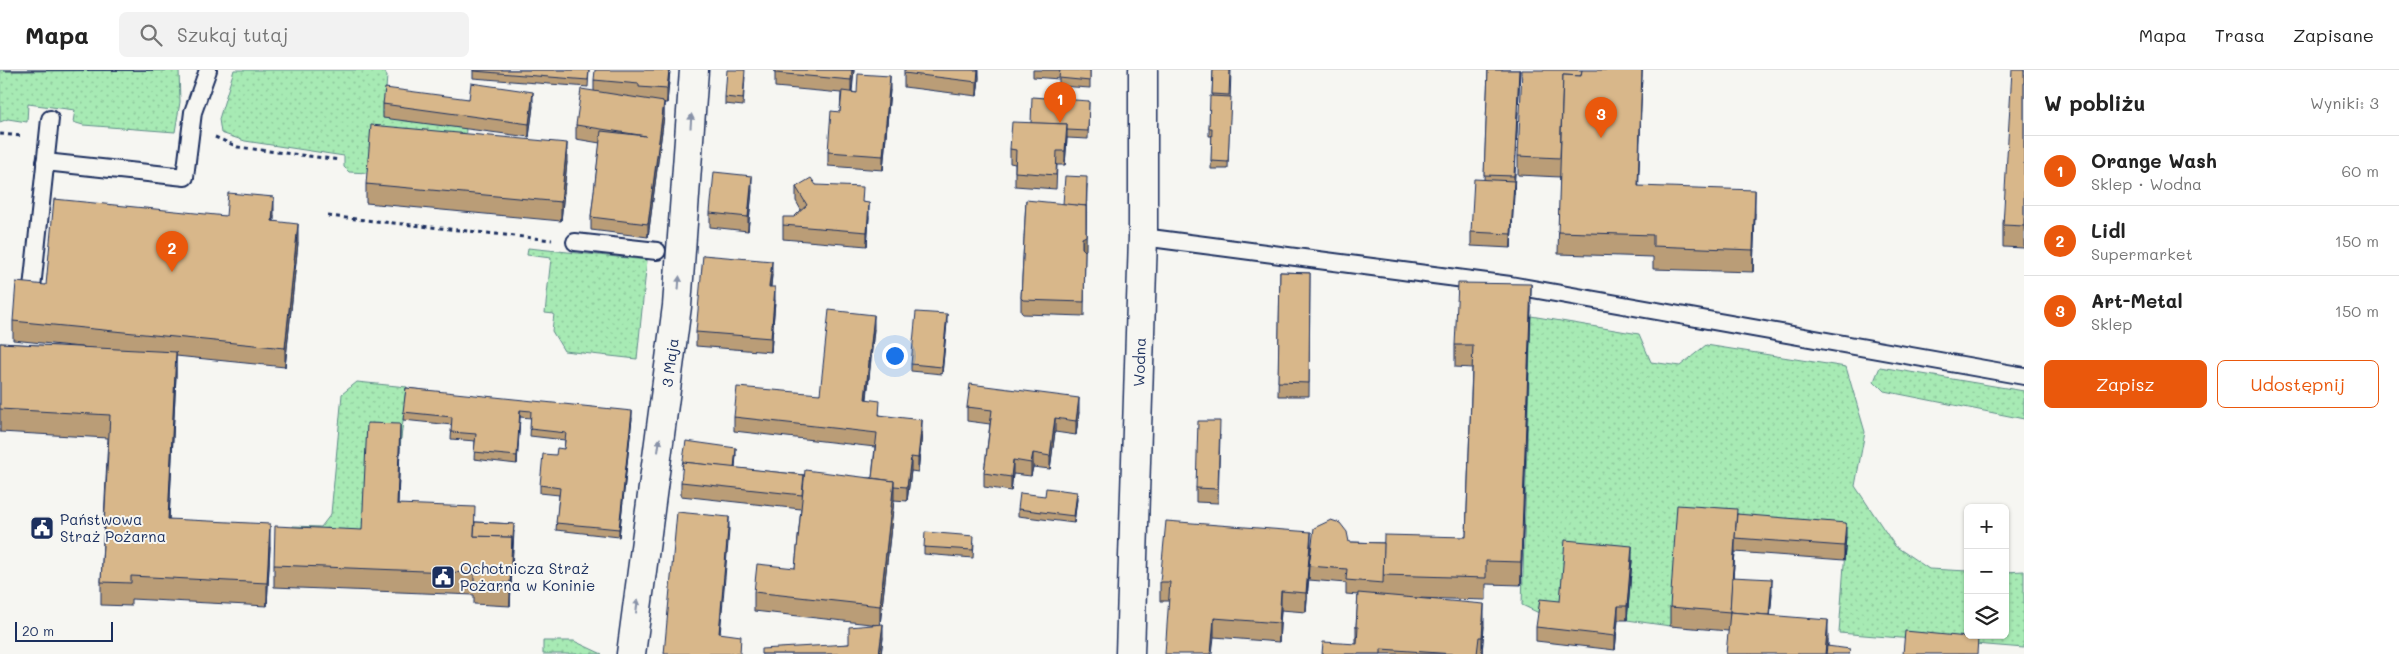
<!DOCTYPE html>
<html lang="pl">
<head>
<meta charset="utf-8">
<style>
  :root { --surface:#fff; --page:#f2f2f2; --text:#222; --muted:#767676; --line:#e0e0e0; --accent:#ea580c }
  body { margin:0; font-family:Mali,sans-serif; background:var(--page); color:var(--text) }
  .controls { position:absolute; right:15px; bottom:15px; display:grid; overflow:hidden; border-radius:8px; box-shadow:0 1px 4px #0004 }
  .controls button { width:45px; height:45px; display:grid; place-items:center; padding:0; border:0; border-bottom:1px solid var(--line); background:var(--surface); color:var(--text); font:25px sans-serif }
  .scale { position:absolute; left:15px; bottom:12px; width:98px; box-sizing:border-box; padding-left:5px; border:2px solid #1b2f5e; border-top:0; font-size:14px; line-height:18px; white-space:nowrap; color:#1b2f5e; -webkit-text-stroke:4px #f6f6f2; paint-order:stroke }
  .you { position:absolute; left:894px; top:285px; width:18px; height:18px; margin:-12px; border:4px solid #fff; border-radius:50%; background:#1a73e8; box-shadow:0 0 0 8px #1a73e833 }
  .badge { display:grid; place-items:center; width:32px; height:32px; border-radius:50%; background:var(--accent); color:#fff; font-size:16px; font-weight:700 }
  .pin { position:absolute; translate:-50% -41px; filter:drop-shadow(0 1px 2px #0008) }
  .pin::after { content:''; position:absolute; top:26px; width:18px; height:15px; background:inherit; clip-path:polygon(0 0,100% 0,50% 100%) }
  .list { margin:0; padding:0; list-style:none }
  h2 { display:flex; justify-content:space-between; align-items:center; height:65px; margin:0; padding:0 20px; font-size:21px }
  h2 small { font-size:16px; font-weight:400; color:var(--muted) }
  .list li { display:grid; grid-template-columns:32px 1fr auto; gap:15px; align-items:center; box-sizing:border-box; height:70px; padding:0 20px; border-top:1px solid var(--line) }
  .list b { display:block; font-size:19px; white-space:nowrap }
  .list p { margin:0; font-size:16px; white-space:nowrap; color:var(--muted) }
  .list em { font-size:16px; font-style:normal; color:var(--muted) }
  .actions { display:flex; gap:10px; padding:15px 20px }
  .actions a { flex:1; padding:11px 0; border:1px solid var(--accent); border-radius:8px; text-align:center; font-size:18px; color:var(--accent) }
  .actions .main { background:var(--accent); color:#fff }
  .icon { flex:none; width:28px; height:28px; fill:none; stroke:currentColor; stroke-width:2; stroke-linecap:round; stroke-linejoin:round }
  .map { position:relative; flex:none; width:2024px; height:584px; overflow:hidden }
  header { display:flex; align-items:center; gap:30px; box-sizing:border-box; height:70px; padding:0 25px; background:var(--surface); border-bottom:1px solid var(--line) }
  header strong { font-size:24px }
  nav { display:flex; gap:28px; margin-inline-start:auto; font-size:18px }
  .search { width:350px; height:45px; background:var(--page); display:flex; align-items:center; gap:12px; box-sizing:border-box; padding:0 18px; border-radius:8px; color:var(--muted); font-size:19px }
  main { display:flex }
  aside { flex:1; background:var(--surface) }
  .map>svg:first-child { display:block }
  .green { fill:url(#green-dots); stroke:#618c89 }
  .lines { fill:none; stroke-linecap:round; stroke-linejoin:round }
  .lane-casing { stroke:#1b2f5e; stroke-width:20 }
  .street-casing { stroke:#1b2f5e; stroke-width:31 }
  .secondary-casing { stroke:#1b2f5e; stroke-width:31 }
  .path { stroke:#1b2f5e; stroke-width:3; stroke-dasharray:4 4; stroke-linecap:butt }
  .lane { stroke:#f6f6f2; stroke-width:16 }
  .street { stroke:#f6f6f2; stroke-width:28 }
  .secondary { stroke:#f6f6f2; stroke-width:28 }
  .wall { fill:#ba9d77; stroke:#1b2f5e }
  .shaded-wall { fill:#978061; stroke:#1b2f5e }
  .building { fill:#d8b78a; stroke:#1b2f5e }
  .oneway { fill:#8892a8 }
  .labels { text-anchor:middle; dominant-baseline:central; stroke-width:4; stroke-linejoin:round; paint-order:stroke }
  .street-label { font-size:15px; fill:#1b2f5e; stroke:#f6f6f2 }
  .poi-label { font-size:15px; fill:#1b2f5e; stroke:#f6f6f2; text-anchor:start }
</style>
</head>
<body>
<header>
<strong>Mapa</strong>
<div class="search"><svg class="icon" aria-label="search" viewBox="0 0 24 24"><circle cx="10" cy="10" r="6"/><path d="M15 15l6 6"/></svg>Szukaj tutaj</div>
<nav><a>Mapa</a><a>Trasa</a><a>Zapisane</a></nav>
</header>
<main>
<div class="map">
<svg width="2024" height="584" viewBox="0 0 2024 584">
  <defs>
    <pattern id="green-dots" width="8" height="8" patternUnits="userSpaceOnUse" patternTransform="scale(1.25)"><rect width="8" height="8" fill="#a7eab4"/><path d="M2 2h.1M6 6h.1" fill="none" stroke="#8fc99d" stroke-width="1.8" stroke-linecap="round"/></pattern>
  </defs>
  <rect width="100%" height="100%" fill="#f6f6f2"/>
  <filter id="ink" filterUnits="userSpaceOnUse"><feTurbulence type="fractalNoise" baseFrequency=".02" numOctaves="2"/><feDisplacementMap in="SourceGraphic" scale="10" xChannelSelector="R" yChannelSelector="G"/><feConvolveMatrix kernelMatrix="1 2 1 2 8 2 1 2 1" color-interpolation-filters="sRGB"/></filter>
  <g filter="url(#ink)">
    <g class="green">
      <polygon points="0,0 179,0 180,32 175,62 83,55 73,52 75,40 28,34 27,52 8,49 0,52"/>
      <polygon points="234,0 384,0 387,6 385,32 466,59 464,83 368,103 349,102 344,97 344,86 245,71 221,63 219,49"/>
      <polygon points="528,178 647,190 637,289 564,281 552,261 554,244 545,243 551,188 527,185"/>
      <polygon points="1531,246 1639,264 1651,292 1680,296 1706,275 1846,297 1865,362 1855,416 1895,476 1929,499 1968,501 1968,565 2005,565 2005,502 2024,501 2024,578 1839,563 1846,467 1678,454 1670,556 1627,550 1632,491 1560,545 1539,543 1522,535"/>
      <polygon points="1880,297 2024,321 2024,349 1884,321 1874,311"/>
      <polygon points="357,312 407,317 400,377 367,375 362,483 290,477 293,456 321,457 331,444 342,324"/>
      <polygon points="543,571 574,571 602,584 543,584"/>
    </g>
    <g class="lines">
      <g class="lane-casing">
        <g id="lane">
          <polyline points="45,92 185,107 193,42 208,0"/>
          <polyline points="1143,167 1510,215 2024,306"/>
          <polyline points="575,172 657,181"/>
          <polyline points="32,218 50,49"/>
        </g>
      </g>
      <g class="street-casing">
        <g id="street">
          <path id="s1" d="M1130 584 1143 167V0"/>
        </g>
      </g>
      <g class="secondary-casing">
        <g id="secondary">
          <path id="s2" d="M631 584 677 236 694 0"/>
        </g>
      </g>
      <g class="path">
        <polyline points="0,64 22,66"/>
        <polyline points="215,67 238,77 340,90"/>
        <polyline points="328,146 552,170"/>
      </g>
      <use href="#lane" class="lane"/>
      <use href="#street" class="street"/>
      <use href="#secondary" class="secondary"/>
    </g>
    <g class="wall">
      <polygon points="4,0 179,0 4,1"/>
      <polygon points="473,0 589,0 588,17 473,8"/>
      <polygon points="670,0 667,33 664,33 664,46 648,167 591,160 591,147 600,73 576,69 576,55 594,21 594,10"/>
      <polygon points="775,0 854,0 852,22 857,23 890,20 883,100 828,96 828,82 840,42 841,23 775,17"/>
      <polygon points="979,0 979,8 977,26 904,17 904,3"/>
      <polygon points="1033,0 1090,0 1090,18 1059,16 1059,9 1033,7"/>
      <polygon points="1213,0 1231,0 1228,99 1211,99 1212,66 1209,66 1209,58 1212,27"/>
      <polygon points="1488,0 1520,0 1511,178 1471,176 1471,162 1484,110"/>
      <polygon points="1642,0 1638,116 1755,143 1753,202 1653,199 1653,187 1558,184 1560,107 1518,105 1518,86"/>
      <polygon points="2024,0 2024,178 2003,177 2003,155"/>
      <polygon points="745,7 743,36 725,34 725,27"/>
      <polygon points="469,29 533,36 529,67 383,48 383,34"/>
      <polygon points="1089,31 1088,69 1067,68 1065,95 1057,95 1056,119 1015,116 1015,94 1010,93 1010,79 1031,53"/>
      <polygon points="567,92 561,151 366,133 366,114"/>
      <polygon points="816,115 863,133 869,147 867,176 783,169 783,155 794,147 801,140 796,131 796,117"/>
      <polygon points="752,120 748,161 710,157 710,143"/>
      <polygon points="1026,130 1086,180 1085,180 1084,246 1023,244 1021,242 1021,228"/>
      <polygon points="226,146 274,146 274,151 298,173 285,297 176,286 176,305 169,449 270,477 267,536 131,529 131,536 101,535 101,512 108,368 0,362 0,273 90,278 13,270 13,251 46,215"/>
      <polygon points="1280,202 1310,203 1309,326 1278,326"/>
      <polygon points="772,205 771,217 775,231 771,282 696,276 696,262"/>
      <polygon points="1531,236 1521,515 1486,514 1486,530 1415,528 1484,556 1482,584 1322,584 1356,574 1356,557 1358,525 1346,524 1346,513 1309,510 1309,507 1306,542 1281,540 1279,572 1214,567 1169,531 1160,531 1160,512 1311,480 1349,472 1384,473 1466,467 1472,298 1455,297 1455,275"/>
      <polygon points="947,252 942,304 911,301 911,294"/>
      <polygon points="874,259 867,329 880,345 922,364 918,402 911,401 907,431 894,430 880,554 883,568 881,584 761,584 849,574 879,555 754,541 754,522 795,498 801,439 681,426 681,412 736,385 735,398 804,405 872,408 875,377 734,361 734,347 820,324"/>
      <polygon points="406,318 632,348 619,467 556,460 559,425 540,423 540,415 556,385 564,379 565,370 530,366 531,348 520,347 517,394 474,389 475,371 451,369 452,355 403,350"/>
      <polygon points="967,337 1079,342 1076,365 1055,362 1050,399 1033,397 1031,406 1013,404 1011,421 984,417 984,403 990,354 967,351"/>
      <polygon points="1220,365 1218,433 1196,432 1196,418"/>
      <polygon points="400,377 398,434 475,452 514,454 510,536 474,534 474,525 274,517 274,495 362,460"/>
      <polygon points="1077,429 1074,453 1018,446 1018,439"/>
      <polygon points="1737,444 1846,467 1844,490 1735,482 1733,507 1772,523 1770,545 1828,569 1828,576 1850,584 1728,561 1670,556 1670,537"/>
      <polygon points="974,473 973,488 924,484 924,477"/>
      <polygon points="1632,490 1627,550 1618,550 1615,580 1536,571 1536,557 1560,531"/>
    </g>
    <g class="shaded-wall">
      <polygon points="669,0 670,0 667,33 667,19"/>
      <polygon points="852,0 854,0 851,24 851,10"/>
      <polygon points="978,0 979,8 977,26 977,12"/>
      <polygon points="1519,0 1520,0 1514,125 1514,106"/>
      <polygon points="1642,0 1638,139 1638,116"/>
      <polygon points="890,6 890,20 883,100 883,86"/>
      <polygon points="533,22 533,36 529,67 529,54"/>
      <polygon points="664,32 664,46 648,167 648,154"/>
      <polygon points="1067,54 1067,68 1065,95 1065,81"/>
      <polygon points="567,73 567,92 561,151 561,132"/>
      <polygon points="752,106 752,120 748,161 748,147"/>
      <polygon points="1514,111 1514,125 1511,178 1511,164"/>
      <polygon points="1087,114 1086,180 1082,182 1082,168"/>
      <polygon points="1755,120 1755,143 1753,202 1753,180"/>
      <polygon points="274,127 274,146 272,170 272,151"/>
      <polygon points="869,133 869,147 867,176 867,162"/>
      <polygon points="298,154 298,173 285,297 285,278"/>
      <polygon points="772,191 772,205 769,231 769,217"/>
      <polygon points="1531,214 1531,236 1521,515 1521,492"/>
      <polygon points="775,217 775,231 771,282 771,268"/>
      <polygon points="947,244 947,252 942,304 942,297"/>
      <polygon points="874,245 874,259 865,343 865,329"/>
      <polygon points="176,282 176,305 168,472 168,449"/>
      <polygon points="1079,328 1079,342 1076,365 1076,351"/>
      <polygon points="520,340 520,347 517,394 517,386"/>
      <polygon points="632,341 632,348 619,467 619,459"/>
      <polygon points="1055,348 1055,362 1050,399 1050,386"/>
      <polygon points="922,350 922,364 918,402 918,388"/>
      <polygon points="400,354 400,377 397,456 397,434"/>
      <polygon points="736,378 736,385 733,411 733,403"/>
      <polygon points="1033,383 1033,397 1031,406 1031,393"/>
      <polygon points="911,387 911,401 907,431 907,417"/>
      <polygon points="1013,390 1013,404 1011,421 1011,407"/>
      <polygon points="894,411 894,430 880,555 880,536"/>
      <polygon points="1077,422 1077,429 1074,453 1074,446"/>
      <polygon points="729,447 729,461 719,577 719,563"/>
      <polygon points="1846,453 1846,467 1844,490 1844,476"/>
      <polygon points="270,454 270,477 267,536 267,513"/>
      <polygon points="514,461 510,536 510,513 512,467"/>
      <polygon points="1311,462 1311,481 1309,496 1306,542 1306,523"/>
      <polygon points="1735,468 1735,482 1730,547 1730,542"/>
      <polygon points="1632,476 1632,490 1627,550 1627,536"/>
      <polygon points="1772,509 1772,523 1769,564 1769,550"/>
      <polygon points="1281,521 1281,540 1279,572 1279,553"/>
      <polygon points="1484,534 1484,556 1482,584 1482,567"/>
      <polygon points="1618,536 1618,550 1615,580 1615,566"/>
      <polygon points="1214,548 1214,567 1212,584 1211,584"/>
      <polygon points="1828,550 1828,569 1827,584 1825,584"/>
      <polygon points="883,554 883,568 881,584 879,584"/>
    </g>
    <g class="building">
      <polygon points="473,0 589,0 588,10 473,1"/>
      <polygon points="595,0 669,0 667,19 639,17 639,14 594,10"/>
      <polygon points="727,0 745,0 743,29 725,27"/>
      <polygon points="775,0 852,0 851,10 775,3"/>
      <polygon points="904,0 978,0 977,12 904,3"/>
      <polygon points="1060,0 1090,0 1090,11 1059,8"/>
      <polygon points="1213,0 1230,0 1229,25 1212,24"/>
      <polygon points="1488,0 1519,0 1514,106 1484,105"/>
      <polygon points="1522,0 1582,0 1581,6 1563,5 1560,88 1518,86"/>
      <polygon points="1582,0 1642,0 1638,116 1755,120 1753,180 1653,176 1653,165 1558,162 1563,5 1581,6"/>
      <polygon points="2012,0 2024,0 2024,156 2003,155"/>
      <polygon points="858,4 890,6 883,86 828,82 831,41 840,42 842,21 857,23"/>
      <polygon points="471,13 533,22 529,54 383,34 385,18 469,29"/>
      <polygon points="581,19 664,32 648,154 591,147 601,61 646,66 576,55"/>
      <polygon points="1210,26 1231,27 1228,92 1211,91 1212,58 1209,58"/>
      <polygon points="1032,27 1089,31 1088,61 1067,60 1067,54 1031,53"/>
      <polygon points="1012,52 1067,54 1065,81 1057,81 1056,105 1015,102 1016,80 1010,79"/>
      <polygon points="371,55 567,73 561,132 366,114"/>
      <polygon points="714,102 752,106 748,147 710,143"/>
      <polygon points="1065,106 1087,107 1086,143 1086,136 1063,134"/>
      <polygon points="811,108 816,115 863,117 862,132 869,133 867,162 783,155 783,147 794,147 807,135 796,117"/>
      <polygon points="1474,109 1514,111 1511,164 1471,162"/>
      <polygon points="228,123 274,127 272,151 298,154 285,278 13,251 16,212 46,215 54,129 226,146"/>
      <polygon points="1026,130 1086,136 1086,166 1082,168 1082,178 1085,181 1084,232 1023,230 1021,228"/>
      <polygon points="703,185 772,191 769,217 775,217 771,268 696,262"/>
      <polygon points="1280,202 1310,203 1309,313 1278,312"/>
      <polygon points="1458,213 1531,214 1521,492 1486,491 1486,508 1383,505 1384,465 1466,467 1473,275 1455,275"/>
      <polygon points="829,240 874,245 865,329 880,331 879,345 922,350 918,388 911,387 907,417 894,416 894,411 872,408 877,363 734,347 737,317 820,324"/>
      <polygon points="916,242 947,244 942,297 911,294"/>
      <polygon points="0,273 176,282 168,449 270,454 267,513 131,506 131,513 101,512 110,345 0,339"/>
      <polygon points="970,314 1079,328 1076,351 1055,348 1050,386 1033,383 1031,393 1013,390 1011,407 984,403 992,340 967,337"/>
      <polygon points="406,318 632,341 619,459 556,453 560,418 540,415 543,384 556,385 557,378 564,379 566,363 530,359 531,341 520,340 517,386 474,382 476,364 451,362 452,347 403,342"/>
      <polygon points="1198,351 1220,351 1218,419 1196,418"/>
      <polygon points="367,353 400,354 397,434 475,437 474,466 512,467 510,513 474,512 474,503 274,495 275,456 362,460"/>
      <polygon points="686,371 736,378 734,398 683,392 682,396"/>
      <polygon points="683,392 804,405 802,425 681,412"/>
      <polygon points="805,400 894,411 880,536 754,522 757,494 795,498"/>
      <polygon points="1046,418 1077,422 1074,446 1018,439 1020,423 1045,426"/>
      <polygon points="1677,435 1737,439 1730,542 1670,537"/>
      <polygon points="677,442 729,447 719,563 741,566 740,584 664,584"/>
      <polygon points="1737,444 1846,453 1844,476 1735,468"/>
      <polygon points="1331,450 1340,453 1347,462 1349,472 1384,473 1383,513 1346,510 1347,499 1309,496 1314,458"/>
      <polygon points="1166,451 1311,462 1306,523 1281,521 1279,553 1214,548 1211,584 1165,584 1170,512 1160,512"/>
      <polygon points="475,452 514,454 512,482 512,467 474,466"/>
      <polygon points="925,462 974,466 973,480 924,477"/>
      <polygon points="1565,470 1632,476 1627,536 1618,536 1615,566 1536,557 1540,529 1560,531"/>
      <polygon points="1732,507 1772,509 1769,545 1730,542"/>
      <polygon points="1358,523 1484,534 1482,567 1479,567 1477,584 1454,584 1381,579 1381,584 1322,584 1323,572 1357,574 1358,557 1356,557"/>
      <polygon points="1730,542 1828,550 1825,584 1726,584"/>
      <polygon points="883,554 879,584 761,584 761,579 849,574 849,557"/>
      <polygon points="1905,561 1978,568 1977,584 1903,584"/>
      <polygon points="1827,576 1850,579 1849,584 1826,584"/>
    </g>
    <defs><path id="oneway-solid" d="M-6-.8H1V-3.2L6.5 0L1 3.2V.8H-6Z" transform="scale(1.25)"/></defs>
    <g class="oneway">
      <use href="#oneway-solid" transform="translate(691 51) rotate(-86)"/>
      <use href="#oneway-solid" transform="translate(679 213) rotate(-86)"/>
      <use href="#oneway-solid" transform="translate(659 375) rotate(-82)"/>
      <use href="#oneway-solid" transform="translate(637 536) rotate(-82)"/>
    </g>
  </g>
  <defs>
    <g id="civic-square" transform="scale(1.25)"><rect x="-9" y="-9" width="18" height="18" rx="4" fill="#1b2f5e" stroke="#f6f6f2"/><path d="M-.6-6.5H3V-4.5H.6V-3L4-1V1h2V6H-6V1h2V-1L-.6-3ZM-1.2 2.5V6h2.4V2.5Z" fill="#fff"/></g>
  </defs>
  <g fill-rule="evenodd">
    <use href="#civic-square" x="42" y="458"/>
    <use href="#civic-square" x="443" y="507"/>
  </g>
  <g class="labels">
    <g class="street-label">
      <text stroke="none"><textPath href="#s1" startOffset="292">Wodna</textPath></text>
      <text stroke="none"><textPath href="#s2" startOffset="294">3 Maja</textPath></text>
    </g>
    <g class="poi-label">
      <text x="60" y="449">Państwowa<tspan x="60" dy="17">Straż Pożarna</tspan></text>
      <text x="460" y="498">Ochotnicza Straż<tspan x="460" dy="17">Pożarna w Koninie</tspan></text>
    </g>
  </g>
</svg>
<div class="controls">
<button>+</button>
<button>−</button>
<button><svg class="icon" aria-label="layers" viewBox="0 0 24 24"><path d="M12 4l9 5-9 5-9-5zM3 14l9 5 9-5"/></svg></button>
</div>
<div class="scale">20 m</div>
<div class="you"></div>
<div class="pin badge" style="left:1060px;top:53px">1</div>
<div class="pin badge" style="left:172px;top:202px">2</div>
<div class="pin badge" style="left:1601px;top:68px">3</div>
</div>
<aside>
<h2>W pobliżu<small>Wyniki: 3</small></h2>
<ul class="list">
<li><span class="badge">1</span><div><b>Orange Wash</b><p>Sklep · Wodna</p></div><em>60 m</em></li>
<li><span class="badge">2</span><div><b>Lidl</b><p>Supermarket</p></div><em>150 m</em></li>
<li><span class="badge">3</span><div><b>Art-Metal</b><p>Sklep</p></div><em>150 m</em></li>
</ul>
<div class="actions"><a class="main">Zapisz</a><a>Udostępnij</a></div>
</aside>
</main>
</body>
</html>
